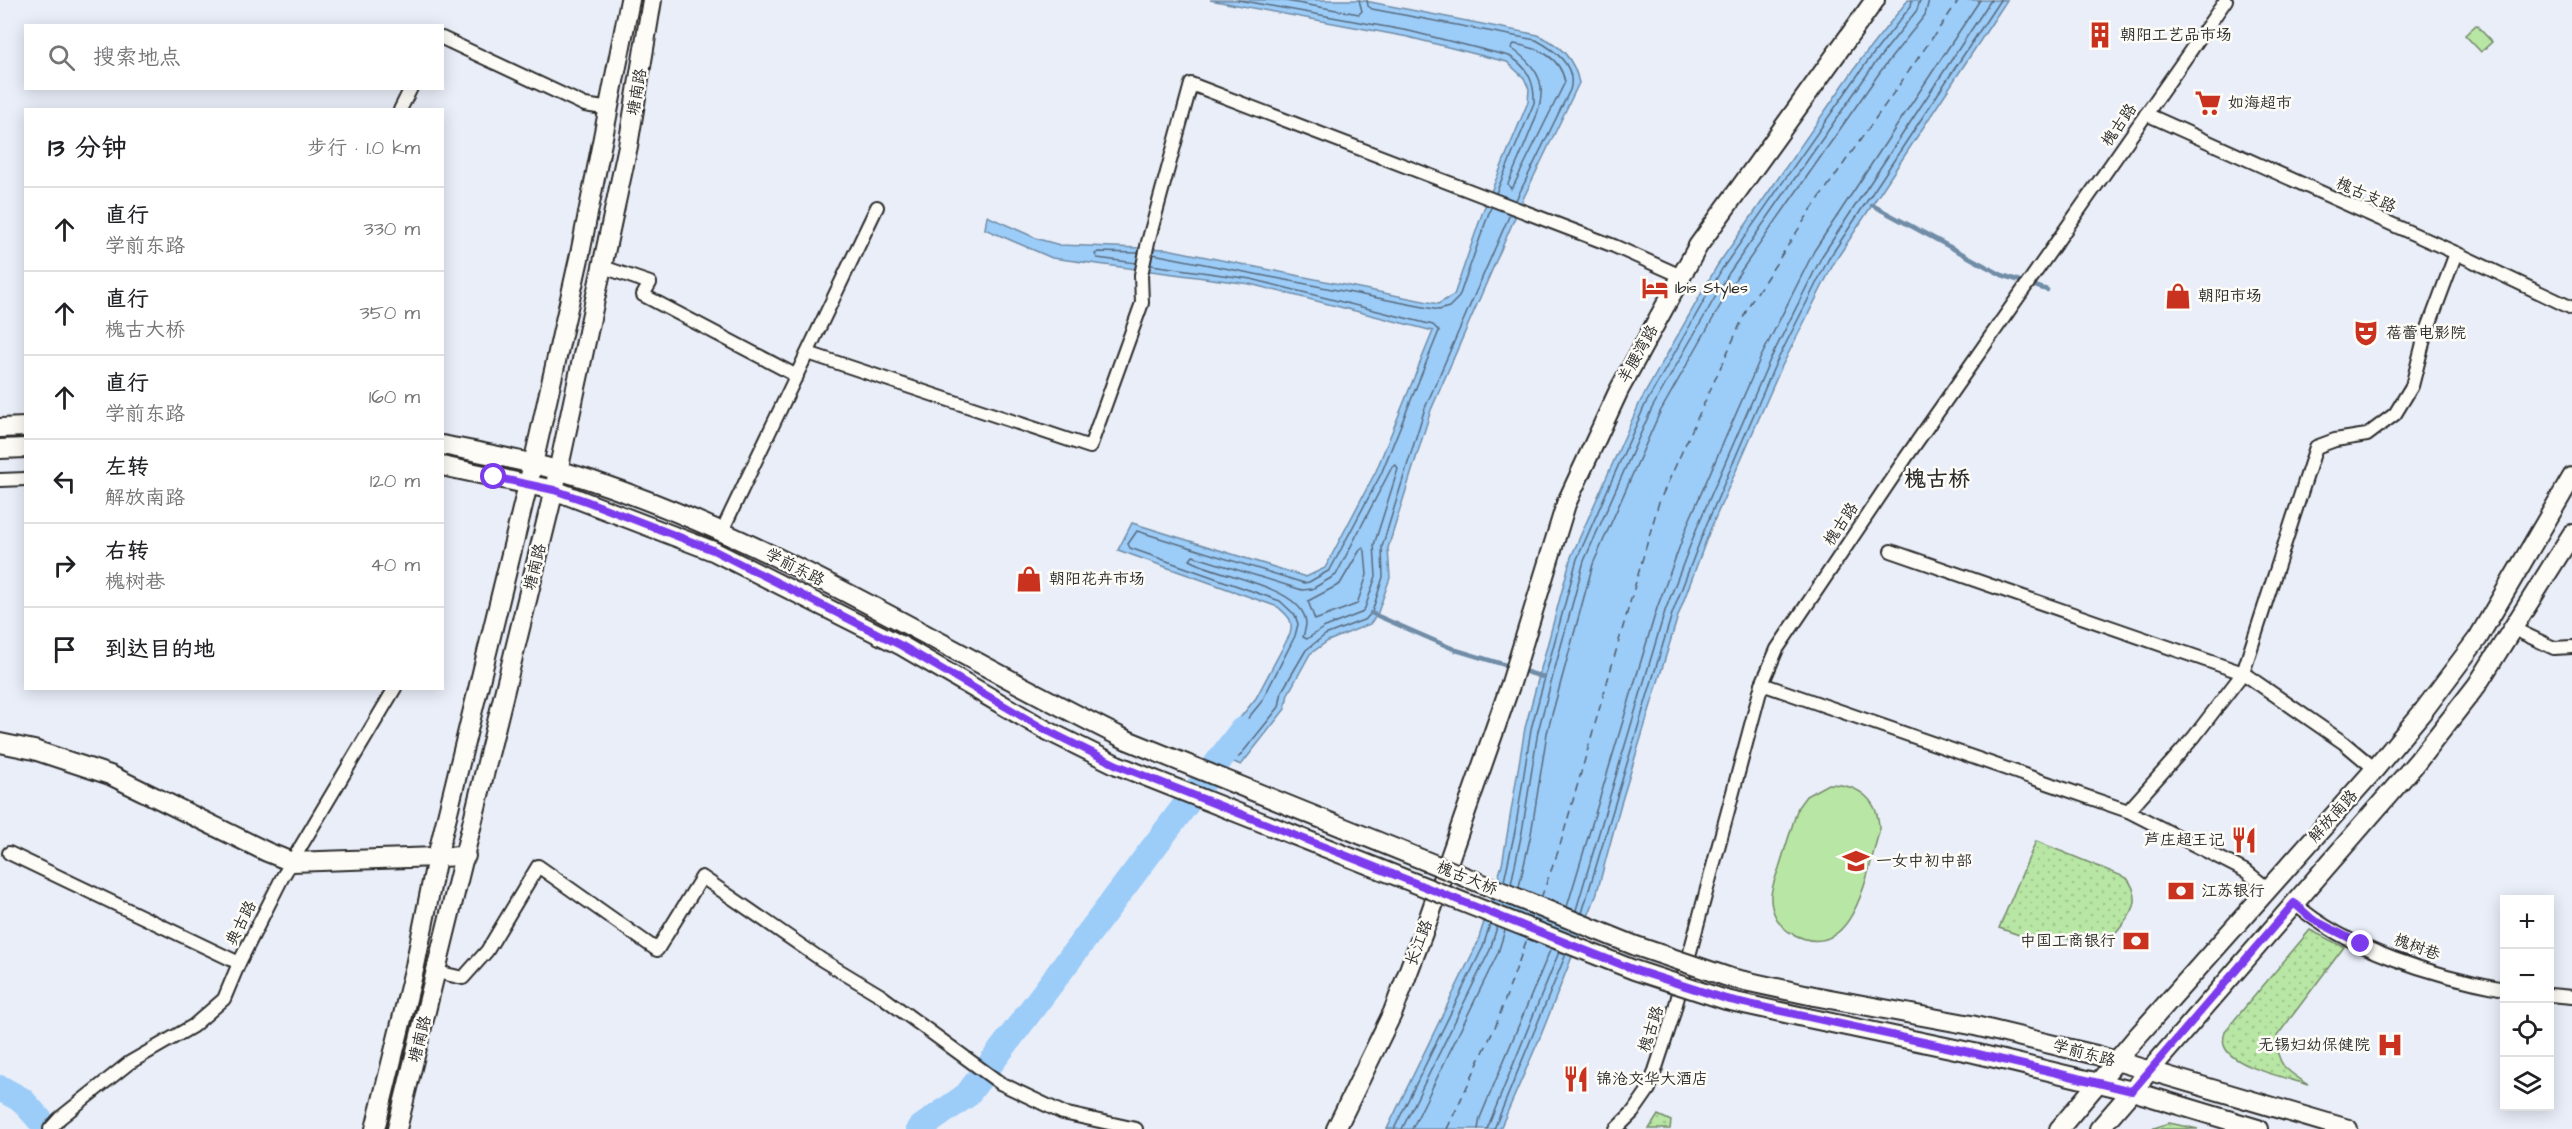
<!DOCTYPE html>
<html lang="zh">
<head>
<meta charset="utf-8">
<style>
  :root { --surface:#fff; --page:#f6f6f6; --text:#202124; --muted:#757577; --line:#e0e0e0 }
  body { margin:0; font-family:"Architects Daughter","LXGW WenKai TC",sans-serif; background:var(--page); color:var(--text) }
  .controls { position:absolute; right:18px; bottom:18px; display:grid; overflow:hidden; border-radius:0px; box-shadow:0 3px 15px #0003 }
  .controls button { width:54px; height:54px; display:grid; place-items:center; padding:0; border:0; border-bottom:2px solid var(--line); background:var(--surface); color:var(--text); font:30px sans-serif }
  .stop { position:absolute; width:18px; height:18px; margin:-14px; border:4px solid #7c3aed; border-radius:50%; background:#fff }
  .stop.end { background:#7c3aed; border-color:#fff; box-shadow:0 2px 6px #0008 }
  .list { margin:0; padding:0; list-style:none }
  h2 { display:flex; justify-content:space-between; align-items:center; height:78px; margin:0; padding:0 24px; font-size:26px }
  h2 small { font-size:20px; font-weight:400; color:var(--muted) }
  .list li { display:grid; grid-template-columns:39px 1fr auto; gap:18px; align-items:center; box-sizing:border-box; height:84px; padding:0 24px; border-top:2px solid var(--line) }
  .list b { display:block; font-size:22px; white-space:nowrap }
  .list p { margin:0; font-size:20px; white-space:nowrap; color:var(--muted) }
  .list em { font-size:20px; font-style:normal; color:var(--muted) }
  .icon { flex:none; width:33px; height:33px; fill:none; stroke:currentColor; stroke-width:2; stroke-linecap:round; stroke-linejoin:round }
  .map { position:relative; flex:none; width:2572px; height:1129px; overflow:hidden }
  .search { position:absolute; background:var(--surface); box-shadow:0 3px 15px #0003; left:24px; top:24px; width:420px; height:66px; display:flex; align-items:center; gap:15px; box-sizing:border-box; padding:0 21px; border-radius:0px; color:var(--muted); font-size:22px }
  .panel { position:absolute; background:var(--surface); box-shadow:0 3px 15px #0003; left:24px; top:108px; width:420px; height:582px; border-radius:0px }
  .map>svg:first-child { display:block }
  .park { fill:#b8e6a4; stroke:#728868; stroke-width:1.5 }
  .garden { fill:url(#garden-dots); stroke:#728868; stroke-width:1.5 }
  .water { fill:#9cccf8; stroke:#6f8ca6; stroke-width:1.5 }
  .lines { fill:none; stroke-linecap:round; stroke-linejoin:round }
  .shore { stroke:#586b7d; stroke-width:1.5 }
  .stream { stroke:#6f8ca6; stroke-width:4.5 }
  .river { stroke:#9cccf8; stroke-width:26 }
  .ferry { stroke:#4d5b68; stroke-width:1.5; stroke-dasharray:8 6; stroke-linecap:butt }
  .street-casing { stroke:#2b2b2b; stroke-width:16 }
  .secondary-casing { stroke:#2b2b2b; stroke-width:22 }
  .street { stroke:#fdfcf7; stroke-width:12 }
  .secondary { stroke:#fdfcf7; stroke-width:18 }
  .secondary-bridge-casing { stroke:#2b2b2b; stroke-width:22; stroke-linecap:butt }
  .secondary-bridge { stroke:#fdfcf7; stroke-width:18 }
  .route { stroke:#7c3aed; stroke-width:8 }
  .labels { text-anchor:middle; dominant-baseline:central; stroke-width:5; stroke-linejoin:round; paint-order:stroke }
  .poi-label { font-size:16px; fill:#2b2b2b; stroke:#fdfcf7; text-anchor:start }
  .street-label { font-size:16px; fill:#2b2b2b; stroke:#fdfcf7 }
  .district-label { font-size:22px; font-weight:bold; fill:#2b2b2b; stroke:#fdfcf7 }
</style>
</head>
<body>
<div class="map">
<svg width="2572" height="1129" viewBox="0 0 2572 1129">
  <defs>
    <pattern id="garden-dots" width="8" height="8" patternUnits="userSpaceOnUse" patternTransform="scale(1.5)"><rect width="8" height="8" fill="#b8e6a4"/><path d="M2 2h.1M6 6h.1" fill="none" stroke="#9ec58d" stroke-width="1.8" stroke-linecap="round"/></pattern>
  </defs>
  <rect width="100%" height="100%" fill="#e9eef9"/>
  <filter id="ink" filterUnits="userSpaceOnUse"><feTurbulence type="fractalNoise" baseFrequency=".0167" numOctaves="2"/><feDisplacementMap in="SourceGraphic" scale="12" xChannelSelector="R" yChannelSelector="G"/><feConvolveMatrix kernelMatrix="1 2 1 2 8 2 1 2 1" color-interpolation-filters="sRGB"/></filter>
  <g filter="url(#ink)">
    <g class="park">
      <polygon points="2476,25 2492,42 2481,52 2465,35"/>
      <path d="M1828 784C1859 784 1880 800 1879 832 1867 872 1854 968 1791 933 1778 926 1770 910 1771 895 1772 886 1776 876 1779 868 1785 848 1792 827 1798 807L1806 796Z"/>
    </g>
    <g class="garden">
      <path d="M2036 841 2127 878C2147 905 2126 919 2109 942L2019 935 1999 928Z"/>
      <path d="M2310 930 2344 947 2277 1036C2275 1065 2287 1071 2309 1085 2289 1078 2230 1067 2224 1045 2223 1042 2224 1035 2225 1031Z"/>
      <polygon points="1658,1115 1671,1121 1670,1129 1649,1129"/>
      <polygon points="2169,1123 2198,1129 2151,1129"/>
    </g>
    <g class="water">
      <path d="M1210 0H1360L1538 35C1560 45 1574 58 1579 83L1523 199 1431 410 1388 548 1390 578 1377 615 1370 624 1328 641 1310 654 1288 694 1285 709 1241 765 1212 753 1256 698 1290 634C1294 620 1288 616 1278 607L1118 550 1132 523 1306 577 1325 568 1376 471 1433 331 1250 284 1052 258 985 229 987 216 1038 239 1060 245 1167 249 1438 304 1454 295 1483 211 1528 102 1529 89 1524 78 1507 62 1408 37Z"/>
      <polygon points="1908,0 2007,0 1834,263 1781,368 1710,530 1678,616 1620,807 1596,896 1541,1035 1500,1129 1387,1129 1477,944 1502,865 1525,728 1571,557 1640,402 1717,266 1862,58"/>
    </g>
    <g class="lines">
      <g class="shore">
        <path d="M1238 0 1409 31 1509 56C1527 66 1535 83 1534 103L1496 193"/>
        <polyline points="1280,0 1359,14 1362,11 1359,0"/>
        <path d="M1367 0 1368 6 1372 9 1536 40C1555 50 1577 66 1570 90L1516 200"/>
        <path d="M1514 44C1538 48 1560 56 1565 82L1513 187 1511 189 1508 184C1515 167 1523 150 1530 132 1546 94 1549 74 1511 48Z"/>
        <polyline points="1153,254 1439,310 1449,307 1459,297 1491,207"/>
        <polyline points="1136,263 1097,258 1095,254 1098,252 1138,253"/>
        <polyline points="1151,265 1251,279 1433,325 1439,331 1381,474 1330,570 1309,582 1304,583 1137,531 1128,544 1130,548 1280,601 1295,615 1298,624 1295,636 1262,701 1223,749 1224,752 1239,757 1279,707 1282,691 1306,650 1325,635 1366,619 1372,612 1383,577 1382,547 1425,408 1510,214"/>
        <path d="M1396 465 1398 469 1374 545 1376 576 1365 608 1361 613 1323 628 1307 639 1303 637C1304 633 1306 628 1306 623 1304 586 1216 576 1190 560L1193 556 1302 590 1312 589 1336 575 1392 467Z"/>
        <polygon points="1363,548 1365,551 1367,575 1357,604 1315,620 1308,601 1340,584 1360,550"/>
        <polyline points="1504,881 1515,831 1531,729 1577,559 1645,405 1722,269 1867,62 1911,6 1912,0"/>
        <polyline points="1511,884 1522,832 1538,731 1584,561 1652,408 1729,273 1873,66 1917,10 1920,0"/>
        <polyline points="1519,887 1531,834 1547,733 1593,564 1660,412 1736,278 1880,72 1925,15 1929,0"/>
        <polyline points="1567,907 1657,608 1689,521 1760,359 1814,251 1980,0"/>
        <polyline points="1576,910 1665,611 1698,525 1769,362 1822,256 1991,0"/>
        <polyline points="1582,913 1672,614 1705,528 1775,365 1828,260 2000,0"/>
        <polyline points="1394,1129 1483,947 1490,924"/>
        <polyline points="1402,1129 1490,950 1497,927"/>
        <polyline points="1412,1129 1498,953 1505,930"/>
        <polyline points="1478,1129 1480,1118 1551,948"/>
        <polyline points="1487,1129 1559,952"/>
        <polyline points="1494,1129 1566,954"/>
      </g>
      <g class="stream">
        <polyline points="1872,205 2002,275 2047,290"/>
        <polyline points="1371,613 1456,650 1512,667"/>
        <polyline points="1520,670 1543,677"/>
      </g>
      <g class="river">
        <polyline points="0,1088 22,1100 48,1129"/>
        <polyline points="919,1129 967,1095 1242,730"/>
      </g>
      <g class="ferry">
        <polyline points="1541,898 1559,849 1659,502 1749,305 1811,210 1959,0"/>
        <polyline points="1447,1129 1496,1025 1528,936"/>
      </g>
      <g class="street-casing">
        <g id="street">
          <polyline points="442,38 585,105 610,109"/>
          <polyline points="400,110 411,88"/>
          <polyline points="2146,114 2456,253 2572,308"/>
          <polyline points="603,267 650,283 643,295 797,376"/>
          <polyline points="808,353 1090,447 1142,303 1141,275 1148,242 1191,84 1614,246 1681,276"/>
          <polyline points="0,480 26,479"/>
          <polyline points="722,531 877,207"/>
          <polyline points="1891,551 2243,673 2344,743 2375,769"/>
          <polyline points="2514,629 2554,648 2572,647"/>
          <polyline points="1762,684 2128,811 2194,737 2243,673 2316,447 2335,440 2367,435 2395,414 2412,386 2424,339 2456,253"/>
          <polyline points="2128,811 2247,872 2268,889"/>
          <polyline points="9,853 239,963"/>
          <path d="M2294 903C2347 950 2436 976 2504 989"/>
          <polyline points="437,972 463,978 487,951 538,866 657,950 702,877 822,960 880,995 1000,1083 1063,1113 1136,1129"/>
          <polyline points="2550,995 2572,997"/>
          <polyline points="50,1129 60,1118 129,1063 193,1026 224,999 239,963 282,878 395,688"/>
          <polyline points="1616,1129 1633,1112 1649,1089 1672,1019 1762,684 1777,649 1907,456 2226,0"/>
        </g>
      </g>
      <g class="secondary-casing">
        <g id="secondary">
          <polyline points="0,428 26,427"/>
          <path d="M442 445C493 455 544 464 593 481 781 544 949 653 1127 740"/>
          <polyline points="0,449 26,448"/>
          <polyline points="442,466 554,490 713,551 902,646 1044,729 1117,765"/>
          <polyline points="0,743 34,750 110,775 267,852 292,862 466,856"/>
          <polyline points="1814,996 1971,1025 2096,1055 2348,1129"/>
          <polyline points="1808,1018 1974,1053 2132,1091 2258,1129"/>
          <polyline points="375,1129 415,966 437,857 533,464 580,254 630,0"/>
          <polyline points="397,1129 554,490 628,146 652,0"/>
          <polyline points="1336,1129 1393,1012 1429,917 1511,683 1566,504 1619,390 1698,246 1875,0"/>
          <polyline points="2059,1129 2135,1039 2375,769 2424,710 2478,638 2572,477"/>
          <polyline points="2099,1129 2417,762 2477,685 2572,534"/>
        </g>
      </g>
      <use href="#street" class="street"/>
      <use href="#secondary" class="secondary"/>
      <g class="secondary-bridge-casing">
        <g id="secondary-bridge">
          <polyline points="1127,740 1636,946 1731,978 1814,996"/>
          <polyline points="1117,765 1634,970 1726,1000 1808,1018"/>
        </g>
      </g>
      <use href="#secondary-bridge" class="secondary-bridge"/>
    </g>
  </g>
  <g class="lines" filter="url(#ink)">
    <polyline class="route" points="494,477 554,490 586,501 713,550 902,646 1044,729 1117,765 1635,970 1726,999 1974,1053 2132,1091 2294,903 2312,919 2361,944"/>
  </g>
  <defs>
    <g id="building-bare" transform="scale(2.07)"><path d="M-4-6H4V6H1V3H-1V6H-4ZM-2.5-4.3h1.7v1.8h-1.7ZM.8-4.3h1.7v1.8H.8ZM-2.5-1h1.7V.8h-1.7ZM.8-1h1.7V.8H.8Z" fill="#c8321e" stroke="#fdfcf7" stroke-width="2.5" paint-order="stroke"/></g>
    <g id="supermarket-bare" transform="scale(2.07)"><path d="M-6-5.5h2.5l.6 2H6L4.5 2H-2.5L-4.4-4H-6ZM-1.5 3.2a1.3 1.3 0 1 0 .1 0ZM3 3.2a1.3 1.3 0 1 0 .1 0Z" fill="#c8321e" stroke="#fdfcf7" stroke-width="2.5" paint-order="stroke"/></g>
    <g id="hotel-bare" transform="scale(2.07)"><path d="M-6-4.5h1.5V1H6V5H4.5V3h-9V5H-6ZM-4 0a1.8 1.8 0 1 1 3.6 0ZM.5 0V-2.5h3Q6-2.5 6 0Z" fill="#c8321e" stroke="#fdfcf7" stroke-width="2.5" paint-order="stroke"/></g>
    <g id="shop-bare" transform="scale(2.07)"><path d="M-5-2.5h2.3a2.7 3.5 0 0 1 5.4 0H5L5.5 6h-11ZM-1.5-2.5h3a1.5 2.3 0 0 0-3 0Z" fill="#c8321e" stroke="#fdfcf7" stroke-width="2.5" paint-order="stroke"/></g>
    <g id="theatre-bare" transform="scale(2.07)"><path d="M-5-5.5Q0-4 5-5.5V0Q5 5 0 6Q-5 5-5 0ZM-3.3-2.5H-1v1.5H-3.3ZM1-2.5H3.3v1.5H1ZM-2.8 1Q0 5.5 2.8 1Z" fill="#c8321e" stroke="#fdfcf7" stroke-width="2.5" paint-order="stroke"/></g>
    <g id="restaurant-bare" transform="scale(2.07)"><path d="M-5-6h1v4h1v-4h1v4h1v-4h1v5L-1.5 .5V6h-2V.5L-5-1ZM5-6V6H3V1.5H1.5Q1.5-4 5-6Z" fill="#c8321e" stroke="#fdfcf7" stroke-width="2.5" paint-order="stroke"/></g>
    <g id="school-bare" transform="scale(2.07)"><path d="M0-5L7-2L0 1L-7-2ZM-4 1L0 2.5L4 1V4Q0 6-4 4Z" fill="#c8321e" stroke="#fdfcf7" stroke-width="2.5" paint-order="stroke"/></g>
    <g id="bank-bare" transform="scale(2.07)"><path d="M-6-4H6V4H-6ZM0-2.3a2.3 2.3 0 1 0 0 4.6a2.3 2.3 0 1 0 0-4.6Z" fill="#c8321e" stroke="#fdfcf7" stroke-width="2.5" paint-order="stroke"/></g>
    <g id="hospital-bare" transform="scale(2.07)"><path d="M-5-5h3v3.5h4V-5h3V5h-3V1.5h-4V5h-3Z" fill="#c8321e" stroke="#fdfcf7" stroke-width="2.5" paint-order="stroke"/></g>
  </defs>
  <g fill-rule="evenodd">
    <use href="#building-bare" x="2100" y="35"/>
    <use href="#supermarket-bare" x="2208" y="103"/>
    <use href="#hotel-bare" x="1655" y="288"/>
    <use href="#shop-bare" x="2178" y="296"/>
    <use href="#theatre-bare" x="2366" y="333"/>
    <use href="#shop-bare" x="1029" y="579"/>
    <use href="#restaurant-bare" x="2244" y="840"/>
    <use href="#school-bare" x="1856" y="861"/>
    <use href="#bank-bare" x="2181" y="891"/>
    <use href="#bank-bare" x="2136" y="941"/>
    <use href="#hospital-bare" x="2390" y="1045"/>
    <use href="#restaurant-bare" x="1576" y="1079"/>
  </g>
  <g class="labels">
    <g class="poi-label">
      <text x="2120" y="35">朝阳工艺品市场</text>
      <text x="2228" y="103">如海超市</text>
      <text x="1675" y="288">Ibis Styles</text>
      <text x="2198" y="296">朝阳市场</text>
      <text x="2386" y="333">蓓蕾电影院</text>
      <text x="1049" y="579">朝阳花卉市场</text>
      <text x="2224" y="840" text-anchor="end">芦庄超王记</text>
      <text x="1876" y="861">一女中初中部</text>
      <text x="2201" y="891">江苏银行</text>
      <text x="2116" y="941" text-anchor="end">中国工商银行</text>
      <text x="2370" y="1045" text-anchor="end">无锡妇幼保健院</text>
      <text x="1596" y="1079">锦沧文华大酒店</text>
    </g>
    <g class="street-label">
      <text transform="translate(637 92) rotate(-80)">塘南路</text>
      <text transform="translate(2119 125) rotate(-55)">槐古路</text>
      <text transform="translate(2366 195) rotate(24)">槐古支路</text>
      <text transform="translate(1638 354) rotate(-61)">羊腰湾路</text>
      <text transform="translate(1841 524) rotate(-56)">槐古路</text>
      <text transform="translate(535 567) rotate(-76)">塘南路</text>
      <text transform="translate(795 567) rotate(27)">学前东路</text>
      <text transform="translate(2333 816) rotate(-48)">解放南路</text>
      <text transform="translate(1467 878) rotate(22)">槐古大桥</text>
      <text transform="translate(241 923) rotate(-63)">典古路</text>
      <text transform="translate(1419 943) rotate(-69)">长江路</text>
      <text transform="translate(2417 947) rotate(20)">槐树巷</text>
      <text transform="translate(1651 1029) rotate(-72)">槐古路</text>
      <text transform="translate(420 1039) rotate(-76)">塘南路</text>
      <text transform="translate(2084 1053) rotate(15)">学前东路</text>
    </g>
    <g class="district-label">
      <text x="1937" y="479">槐古桥</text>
    </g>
  </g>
</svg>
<div class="controls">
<button>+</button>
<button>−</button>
<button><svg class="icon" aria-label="locate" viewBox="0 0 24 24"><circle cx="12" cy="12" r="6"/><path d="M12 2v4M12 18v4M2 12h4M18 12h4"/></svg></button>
<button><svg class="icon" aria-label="layers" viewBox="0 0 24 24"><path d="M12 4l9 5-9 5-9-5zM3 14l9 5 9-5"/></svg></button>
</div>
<div class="stop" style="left:494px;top:477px"></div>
<div class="stop end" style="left:2361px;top:944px"></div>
<div class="search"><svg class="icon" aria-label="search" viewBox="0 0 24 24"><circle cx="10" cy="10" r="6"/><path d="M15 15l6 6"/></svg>搜索地点</div>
<section class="panel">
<h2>13 分钟<small>步行 · 1.0 km</small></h2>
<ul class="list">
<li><svg class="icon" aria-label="ahead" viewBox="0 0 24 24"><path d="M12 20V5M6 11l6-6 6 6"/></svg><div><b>直行</b><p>学前东路</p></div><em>330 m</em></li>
<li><svg class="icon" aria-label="ahead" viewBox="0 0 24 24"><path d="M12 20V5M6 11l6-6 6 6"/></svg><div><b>直行</b><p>槐古大桥</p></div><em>350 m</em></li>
<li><svg class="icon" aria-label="ahead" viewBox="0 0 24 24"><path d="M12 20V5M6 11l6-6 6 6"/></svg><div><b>直行</b><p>学前东路</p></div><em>160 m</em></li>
<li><svg class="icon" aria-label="left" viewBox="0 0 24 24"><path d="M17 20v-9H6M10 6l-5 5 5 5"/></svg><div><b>左转</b><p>解放南路</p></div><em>120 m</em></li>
<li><svg class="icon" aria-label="right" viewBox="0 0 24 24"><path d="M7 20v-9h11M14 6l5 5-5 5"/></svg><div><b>右转</b><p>槐树巷</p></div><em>40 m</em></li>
<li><svg class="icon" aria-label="arrive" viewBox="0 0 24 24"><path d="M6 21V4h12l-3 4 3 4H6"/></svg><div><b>到达目的地</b></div></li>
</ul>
</section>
</div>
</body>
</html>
